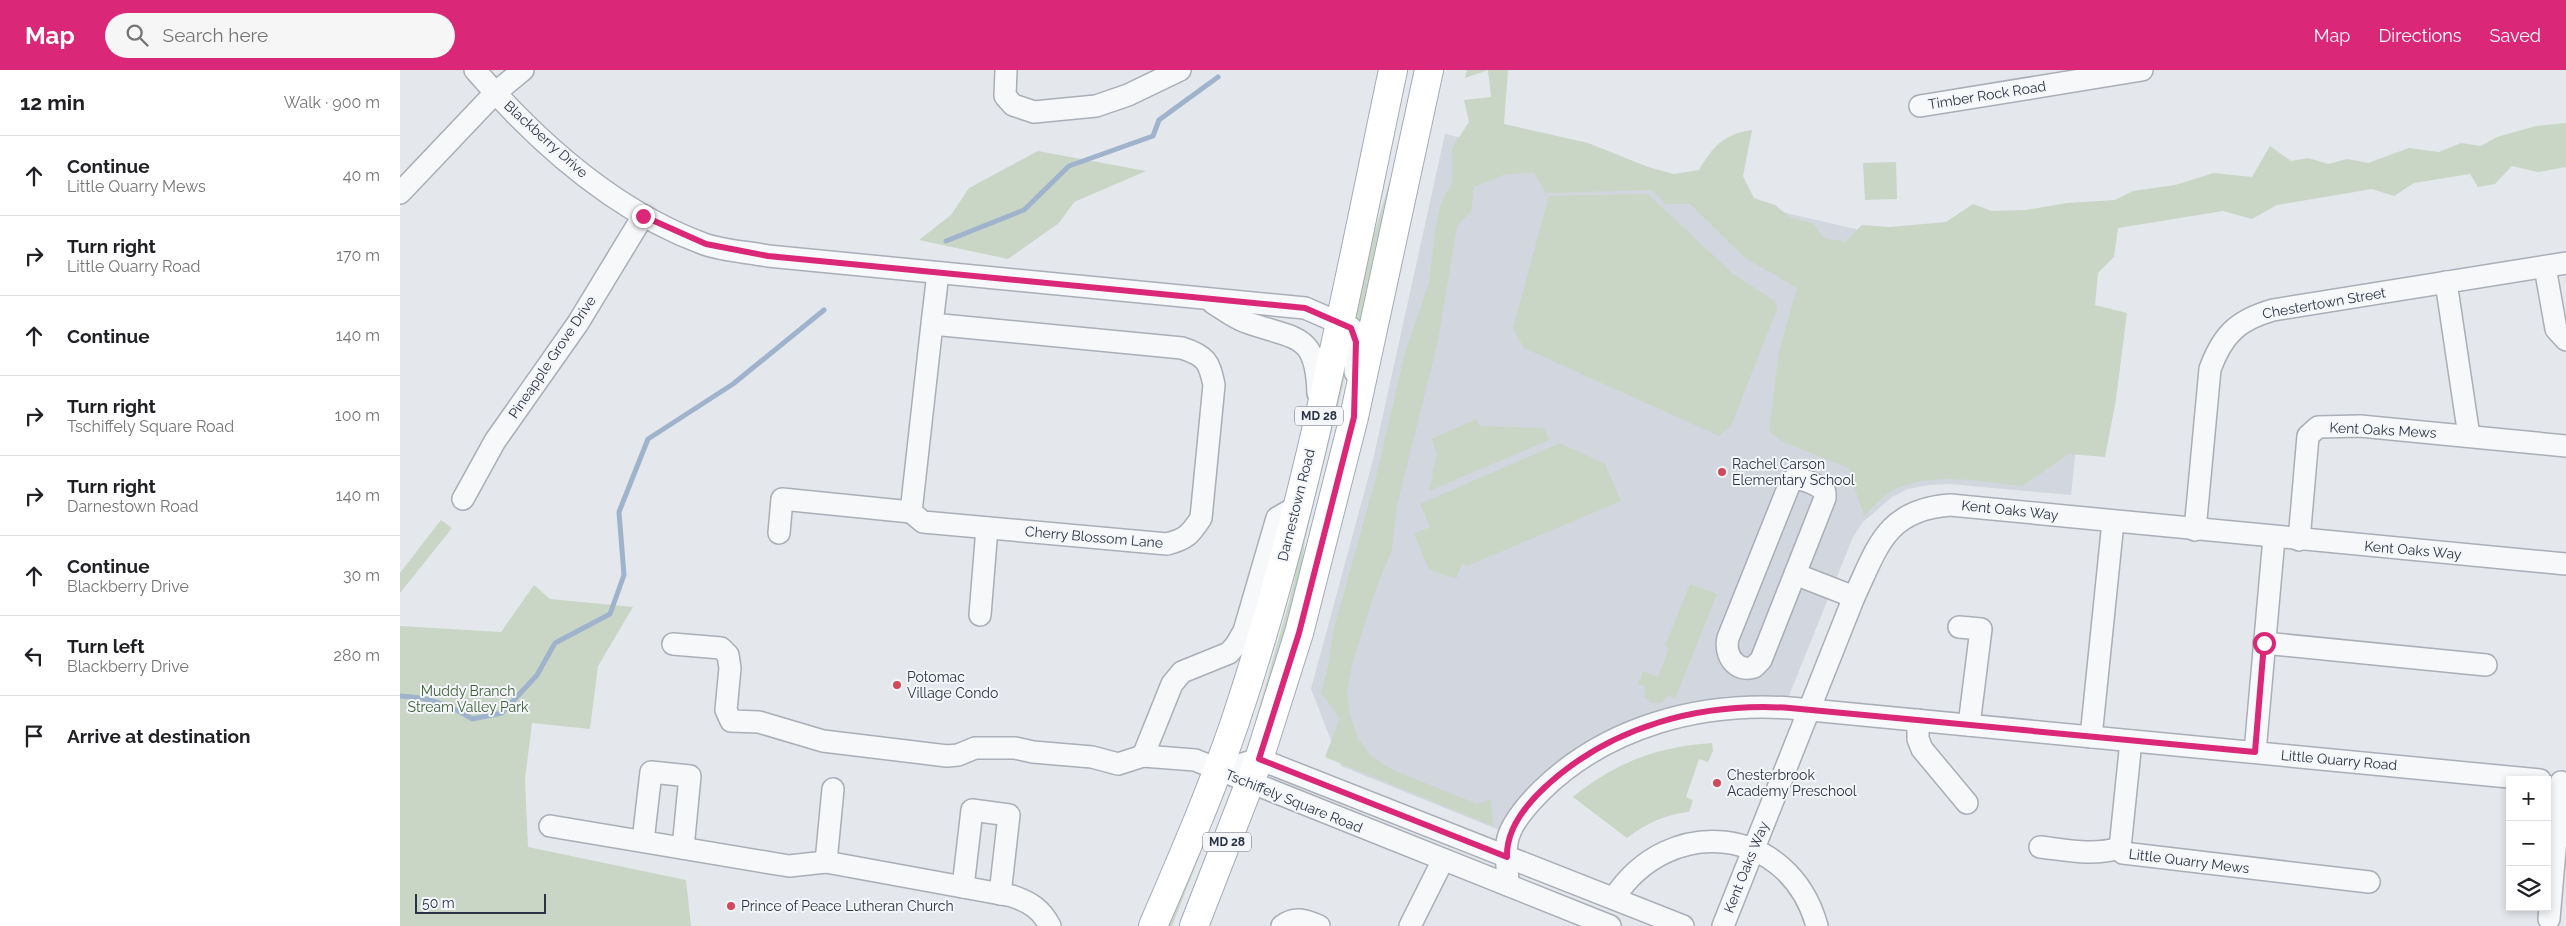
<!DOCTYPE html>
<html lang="en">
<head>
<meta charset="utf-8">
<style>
  :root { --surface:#fff; --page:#f6f6f6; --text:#202124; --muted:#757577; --line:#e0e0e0; --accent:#db2777 }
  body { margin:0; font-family:Raleway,sans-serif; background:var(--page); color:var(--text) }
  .controls { position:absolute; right:15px; bottom:15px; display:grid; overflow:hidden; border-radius:0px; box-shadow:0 2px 8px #0003 }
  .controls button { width:45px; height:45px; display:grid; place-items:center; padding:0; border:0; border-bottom:1px solid var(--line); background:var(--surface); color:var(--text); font:25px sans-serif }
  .scale { position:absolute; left:15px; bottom:12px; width:131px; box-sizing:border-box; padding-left:5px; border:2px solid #2b3445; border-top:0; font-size:14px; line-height:18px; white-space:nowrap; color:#2b3445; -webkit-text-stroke:4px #f4f6f9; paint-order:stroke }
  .stop { position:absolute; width:15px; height:15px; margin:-11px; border:4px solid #db2777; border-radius:50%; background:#fff }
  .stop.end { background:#db2777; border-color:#fff; box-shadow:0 1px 5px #0008 }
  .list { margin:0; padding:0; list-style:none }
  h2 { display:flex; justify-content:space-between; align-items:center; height:65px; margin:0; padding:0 20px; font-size:21px }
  h2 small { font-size:16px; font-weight:400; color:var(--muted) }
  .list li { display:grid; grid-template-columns:32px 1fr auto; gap:15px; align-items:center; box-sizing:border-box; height:80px; padding:0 20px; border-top:1px solid var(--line) }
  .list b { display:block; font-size:19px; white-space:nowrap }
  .list p { margin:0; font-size:16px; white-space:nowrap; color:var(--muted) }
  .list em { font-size:16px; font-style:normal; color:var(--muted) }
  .icon { flex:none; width:28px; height:28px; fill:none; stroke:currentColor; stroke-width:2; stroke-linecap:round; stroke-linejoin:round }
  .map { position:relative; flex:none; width:2166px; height:856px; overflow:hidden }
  header { display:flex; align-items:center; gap:30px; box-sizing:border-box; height:70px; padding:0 25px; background:var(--accent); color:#fff }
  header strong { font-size:24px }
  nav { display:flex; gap:28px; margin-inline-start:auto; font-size:18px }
  .search { width:350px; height:45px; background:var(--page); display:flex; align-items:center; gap:12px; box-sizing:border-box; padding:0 18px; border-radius:28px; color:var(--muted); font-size:19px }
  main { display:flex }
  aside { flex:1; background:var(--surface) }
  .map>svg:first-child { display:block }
  .built { fill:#d2d6de }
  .green { fill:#c9d6c5 }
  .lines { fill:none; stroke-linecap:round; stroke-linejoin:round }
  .stream { stroke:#9fb4cc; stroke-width:5 }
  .minor-casing { stroke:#a9aeb7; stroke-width:24 }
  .major-casing { stroke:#a3abb8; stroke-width:30 }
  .minor { stroke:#f7f8fa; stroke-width:21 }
  .major { stroke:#fff; stroke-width:28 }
  .route { stroke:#db2777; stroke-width:6 }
  .poi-dot { fill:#d1495b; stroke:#f4f6f9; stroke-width:2 }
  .labels { text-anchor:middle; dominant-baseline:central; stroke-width:4; stroke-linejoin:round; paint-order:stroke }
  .shield { fill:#f4f6f9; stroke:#676e7b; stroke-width:1 }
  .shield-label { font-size:12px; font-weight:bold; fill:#2b3445 }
  .street-label { font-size:14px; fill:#2b3445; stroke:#f4f6f9 }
  .poi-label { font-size:14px; fill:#2b3445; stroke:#f4f6f9; text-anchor:start }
  .park-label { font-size:14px; fill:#3f6138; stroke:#f4f6f9 }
</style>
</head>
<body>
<header>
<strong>Map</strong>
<div class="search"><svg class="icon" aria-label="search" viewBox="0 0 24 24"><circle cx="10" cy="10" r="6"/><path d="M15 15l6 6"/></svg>Search here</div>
<nav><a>Map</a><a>Directions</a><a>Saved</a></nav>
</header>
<main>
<aside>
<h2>12 min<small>Walk · 900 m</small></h2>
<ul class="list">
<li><svg class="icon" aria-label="ahead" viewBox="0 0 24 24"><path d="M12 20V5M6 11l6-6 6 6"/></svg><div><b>Continue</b><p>Little Quarry Mews</p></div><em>40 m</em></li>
<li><svg class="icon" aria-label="right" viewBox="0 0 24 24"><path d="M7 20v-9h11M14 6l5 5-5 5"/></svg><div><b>Turn right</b><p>Little Quarry Road</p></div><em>170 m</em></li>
<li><svg class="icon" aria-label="ahead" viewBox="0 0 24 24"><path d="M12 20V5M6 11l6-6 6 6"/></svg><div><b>Continue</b></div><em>140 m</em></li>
<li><svg class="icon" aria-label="right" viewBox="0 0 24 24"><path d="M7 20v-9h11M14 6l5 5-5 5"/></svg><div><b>Turn right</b><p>Tschiffely Square Road</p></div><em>100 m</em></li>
<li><svg class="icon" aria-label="right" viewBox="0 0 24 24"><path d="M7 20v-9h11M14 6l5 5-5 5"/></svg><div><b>Turn right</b><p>Darnestown Road</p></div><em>140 m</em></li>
<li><svg class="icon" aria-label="ahead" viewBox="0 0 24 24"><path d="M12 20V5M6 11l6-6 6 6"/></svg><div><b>Continue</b><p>Blackberry Drive</p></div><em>30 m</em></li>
<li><svg class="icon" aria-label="left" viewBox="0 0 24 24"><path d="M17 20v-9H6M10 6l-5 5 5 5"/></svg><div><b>Turn left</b><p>Blackberry Drive</p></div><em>280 m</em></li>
<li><svg class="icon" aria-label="arrive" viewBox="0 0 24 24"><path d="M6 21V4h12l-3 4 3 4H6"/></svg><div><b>Arrive at destination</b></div></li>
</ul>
</aside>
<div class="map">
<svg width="2166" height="856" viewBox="0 0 2166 856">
  <rect width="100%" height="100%" fill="#e4e7ec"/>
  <polygon class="built" points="1045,64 1546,180 1686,285 1671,425 1550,414 1529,415 1508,419 1492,427 1463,452 1453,467 1388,628 1326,626 1239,649 1208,661 1183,675 1139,708 1113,738 1099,760 941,696 911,619 973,390"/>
  <g class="green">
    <path d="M1067 0H1108L1104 54 1188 73 1248 97 1274 104 1299 100C1313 76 1324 64 1352 60L1343 106 1354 128 1375 135 1391 148 1413 153 1424 168 1445 172 1462 155 1490 157 1546 152 1573 134 1592 141 1626 140 1667 133 1715 130 1733 121 1775 115 1814 103 1852 107 1870 76 1891 91 1908 88 1928 94 1947 89 1968 93 2009 78 2039 82 2061 73 2081 76 2097 67 2136 56 2166 53V97L2138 102 2112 96 2095 114 2078 117 2070 104 2014 113 1994 126 1972 119 1877 135 1852 149 1823 141 1718 158 1714 187 1698 203 1695 235 1727 243 1716 329 1705 387 1669 384 1622 416C1582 412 1534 401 1496 419 1484 424 1473 437 1464 446L1448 398 1381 371 1369 361 1379 281 1397 218 1344 187 1290 134H1266L1252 120 1146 123 1134 102 1103 105 1074 117 1071 141 1057 156 1038 271 997 435 992 479 974 524 952 594 947 621 950 646 958 668 971 686 993 700 1077 734 1091 729 1093 756 925 687 940 648 921 623 928 597 933 562 976 407 1005 283 1029 213 1035 161 1041 133 1052 112V78L1069 52 1064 30 1091 27 1088 0 1065 8Z"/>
    <polygon points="638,81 746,101 674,132 659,153 608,189 519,170 551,145 569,118"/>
    <polygon points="1496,92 1497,129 1465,130 1463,93"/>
    <polygon points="991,107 995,108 964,256 950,245"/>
    <polygon points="1248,124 1333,204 1375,231 1377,239 1331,356 1319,366 1124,278 1113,258 1149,126"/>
    <polygon points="947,284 943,315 905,469 899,521 856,655 854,656 889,532 895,507 897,484"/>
    <polygon points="1076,349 1080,356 1144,358 1149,370 1029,421 1037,383 1031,369"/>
    <polygon points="1160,373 1205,394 1221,431 1067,496 1062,494 1056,509 1029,499 1014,464 1030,457 1020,434"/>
    <polygon points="41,450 52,458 0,523 0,503"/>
    <polygon points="1290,514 1317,524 1275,629 1268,625 1261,633 1251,633 1244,627 1245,616 1238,614 1243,601 1258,607 1269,578 1265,576"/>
    <polygon points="134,515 150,529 233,537 198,596 190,659 132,653 125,709 128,777 286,810 291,856 0,856 0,556 101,562"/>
    <path d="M1312 673 1313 681 1308 692 1299 689 1286 727 1293 730 1289 742C1266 744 1245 754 1227 768L1173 727C1214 693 1259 676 1312 673Z"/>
    <polygon points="817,734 812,754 772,856 765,856"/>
  </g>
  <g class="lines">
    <g class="stream">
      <polyline points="546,171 624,140 669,96 753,66 759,50 818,7"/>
      <path d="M0 626C26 627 51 635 72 649L102 643 137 605 155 573 210 544 224 505 219 442 248 369 333 314 424 240"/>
    </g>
    <g class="minor-casing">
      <g id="minor">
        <path d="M75 0C137 72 214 141 304 174 324 181 348 182 368 186L905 238 951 258 956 272 955 302"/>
        <polyline points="606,0 605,26 613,35 634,42 696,36 728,25 780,0"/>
        <polyline points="1520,36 1742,0"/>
        <polyline points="0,123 95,23 123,0"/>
        <polyline points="2145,197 2156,259 2166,270"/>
        <polyline points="2046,212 2069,366"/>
        <path d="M813 233C823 239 834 248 846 252 895 270 916 261 918 323"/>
        <path d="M532 254 511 442 523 452 767 474C786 469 790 465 801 448L814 315C809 291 806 286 782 278L532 254 538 203"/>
        <path d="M1394 409C1403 408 1419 415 1425 422V428L1361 590 1354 597C1336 603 1324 585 1328 568L1390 413Z"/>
        <polyline points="63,429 95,371 178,253 243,146"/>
        <path d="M1795 460 1810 299C1823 264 1838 250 1873 240L2166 193"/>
        <polyline points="379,463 382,429 511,442"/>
        <polyline points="1899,470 1908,366 1918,357 1960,356 2166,376"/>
        <polyline points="1395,504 1454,527"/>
        <polyline points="580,545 587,458"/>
        <polyline points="1559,557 1581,559 1569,655"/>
        <polyline points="1864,573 2086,595"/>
        <polyline points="273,574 321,578 328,585 330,598 326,640 331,651 359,652 423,671 547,686 558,685 575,678 615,678 633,682 692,687 718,694 743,686 795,690 1210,856"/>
        <polyline points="1518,650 1518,669 1522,679 1567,733"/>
        <polyline points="1691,667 1713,452"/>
        <polyline points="1731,671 1720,778 1723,783 1969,812"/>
        <polyline points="1855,682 1874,468"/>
        <polyline points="743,686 772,614 782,602 829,583 836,575 844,561 877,448 896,437"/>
        <polyline points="818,701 859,689 1283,856"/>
        <path d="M150 756 389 796 426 792 612 826C630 832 641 839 650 856"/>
        <polyline points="243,771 251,702 290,706 283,778"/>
        <path d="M1640 777C1667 780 1693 786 1720 778"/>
        <polyline points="426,792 433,719"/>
        <path d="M1108 815C1108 802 1105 786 1107 773 1109 755 1129 733 1142 720 1208 656 1300 632 1390 638L2140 710"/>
        <polyline points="563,817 572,740 609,745 600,824"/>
        <path d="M1214 828C1269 743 1389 755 1417 856"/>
        <polyline points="2149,849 2161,712"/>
        <path d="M882 856C895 846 905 850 919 856"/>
        <polyline points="1010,856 1043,790"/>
        <path d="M1323 856 1454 527C1478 476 1486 440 1550 435L2166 494"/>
      </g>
    </g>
    <g class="major-casing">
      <g id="major">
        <path d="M753 856C782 789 811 722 835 652 906 441 947 218 993 0"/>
        <polyline points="794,856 859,689 899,563 954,347 1029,0"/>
      </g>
    </g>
    <use href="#minor" class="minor"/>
    <use href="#major" class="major"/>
  </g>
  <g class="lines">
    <path class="route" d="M243 146 306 174 368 186 905 238 951 258 956 272 954 347 899 563 859 689 1107 787C1106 760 1125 736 1144 718 1210 656 1301 632 1390 638L1855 682 1864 573"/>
  </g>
  <g class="poi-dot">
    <circle cx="1322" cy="402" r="5"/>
    <circle cx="497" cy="615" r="5"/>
    <circle cx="1317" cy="713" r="5"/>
    <circle cx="331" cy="836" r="5"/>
  </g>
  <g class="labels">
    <g class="shield">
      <rect x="895" y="336.5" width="48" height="19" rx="4"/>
      <rect x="803" y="762.5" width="48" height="19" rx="4"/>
    </g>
    <g class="shield-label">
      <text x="919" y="346">MD 28</text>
      <text x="827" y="772">MD 28</text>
    </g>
    <g class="street-label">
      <text transform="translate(1587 25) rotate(-9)">Timber Rock Road</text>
      <text transform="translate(146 69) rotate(42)">Blackberry Drive</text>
      <text transform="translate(1924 233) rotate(-10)">Chestertown Street</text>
      <text transform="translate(152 287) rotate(-56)">Pineapple Grove Drive</text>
      <text transform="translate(1983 360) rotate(3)">Kent Oaks Mews</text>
      <text transform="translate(896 435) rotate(-76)">Darnestown Road</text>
      <text transform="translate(1610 440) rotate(6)">Kent Oaks Way</text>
      <text transform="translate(694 467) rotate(5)">Cherry Blossom Lane</text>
      <text transform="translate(2013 480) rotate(5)">Kent Oaks Way</text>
      <text transform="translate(1939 690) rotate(5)">Little Quarry Road</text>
      <text transform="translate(894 731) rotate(22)">Tschiffely Square Road</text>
      <text transform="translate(1789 791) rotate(7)">Little Quarry Mews</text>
      <text transform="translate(1346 797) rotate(-68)">Kent Oaks Way</text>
    </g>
    <g class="poi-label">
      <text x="1332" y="394">Rachel Carson<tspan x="1332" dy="16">Elementary School</tspan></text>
      <text x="507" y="607">Potomac<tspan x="507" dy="16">Village Condo</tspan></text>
      <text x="1327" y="705">Chesterbrook<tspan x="1327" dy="16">Academy Preschool</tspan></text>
      <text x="341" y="836">Prince of Peace Lutheran Church</text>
    </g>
    <g class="park-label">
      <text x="68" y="621">Muddy Branch<tspan x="68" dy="16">Stream Valley Park</tspan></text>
    </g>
  </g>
</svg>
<div class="controls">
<button>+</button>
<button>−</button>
<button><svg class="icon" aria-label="layers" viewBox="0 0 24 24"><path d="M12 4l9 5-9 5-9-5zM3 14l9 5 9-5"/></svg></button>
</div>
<div class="scale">50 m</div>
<div class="stop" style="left:1864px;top:573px"></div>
<div class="stop end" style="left:243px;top:146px"></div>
</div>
</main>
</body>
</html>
